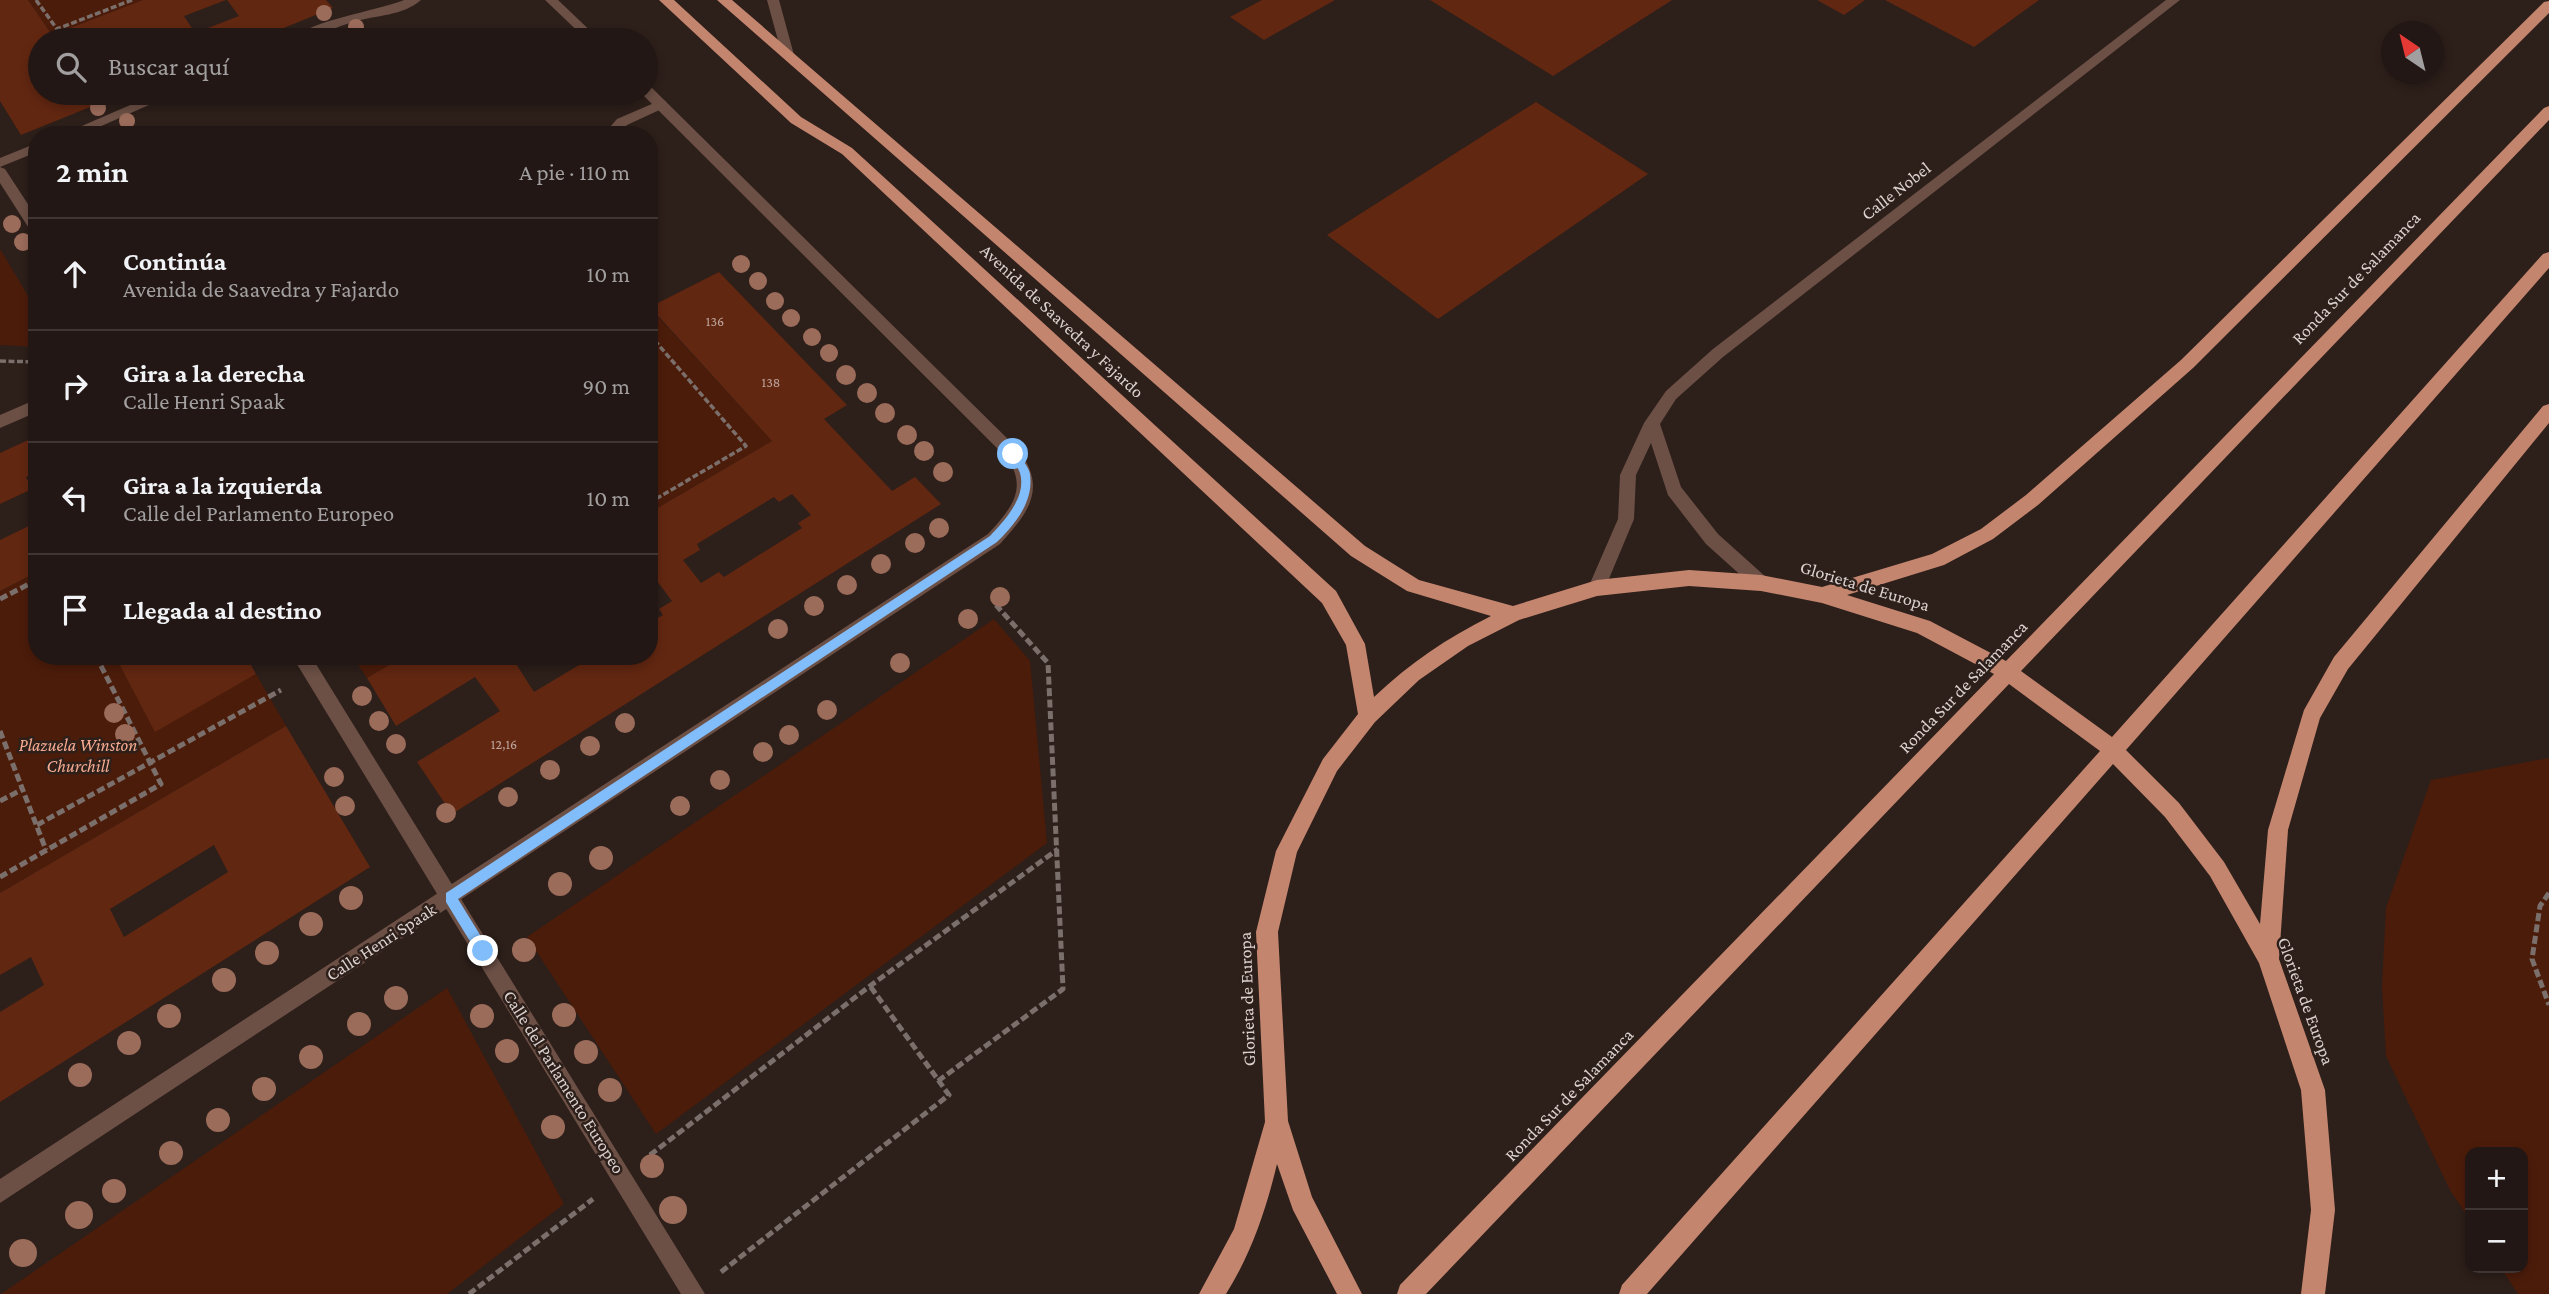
<!DOCTYPE html>
<html lang="es">
<head>
<meta charset="utf-8">
<style>
  :root { --surface:#221714; --page:#2e2422; --text:#f1f3f6; --muted:#a29fa0; --line:#3f3634 }
  body { margin:0; font-family:"Crimson Pro",serif; background:var(--page); color:var(--text) }
  .controls { position:absolute; right:21px; bottom:21px; display:grid; overflow:hidden; border-radius:14px; box-shadow:0 4px 10px #0003 }
  .controls button { width:63px; height:63px; display:grid; place-items:center; padding:0; border:0; border-bottom:2px solid var(--line); background:var(--surface); color:var(--text); font:35px sans-serif }
  .compass { position:absolute; left:2381px; top:21px; width:63px; height:63px; border-radius:50%; background:var(--surface); box-shadow:0 4px 10px #0003; rotate:325deg }
  .stop { position:absolute; width:21px; height:21px; margin:-16px; border:5px solid #81bdfa; border-radius:50%; background:#fff }
  .stop.end { background:#81bdfa; border-color:#fff; box-shadow:0 2px 7px #0008 }
  .list { margin:0; padding:0; list-style:none }
  h2 { display:flex; justify-content:space-between; align-items:center; height:91px; margin:0; padding:0 28px; font-size:30px }
  h2 small { font-size:23px; font-weight:400; color:var(--muted) }
  .list li { display:grid; grid-template-columns:46px 1fr auto; gap:21px; align-items:center; box-sizing:border-box; height:112px; padding:0 28px; border-top:2px solid var(--line) }
  .list b { display:block; font-size:26px; white-space:nowrap }
  .list p { margin:0; font-size:23px; white-space:nowrap; color:var(--muted) }
  .list em { font-size:23px; font-style:normal; color:var(--muted) }
  .icon { flex:none; width:38px; height:38px; fill:none; stroke:currentColor; stroke-width:2; stroke-linecap:round; stroke-linejoin:round }
  .map { position:relative; flex:none; width:2549px; height:1294px; overflow:hidden }
  .search { position:absolute; background:var(--surface); box-shadow:0 4px 10px #0003; left:28px; top:28px; width:630px; height:77px; display:flex; align-items:center; gap:18px; box-sizing:border-box; padding:0 24px; border-radius:38px; color:var(--muted); font-size:26px }
  .panel { position:absolute; background:var(--surface); box-shadow:0 4px 10px #0003; left:28px; top:126px; width:630px; height:539px; border-radius:28px }
  .map>svg:first-child { display:block }
  .green { fill:#4c1c0a }
  .building { fill:#622711; fill-rule:evenodd }
  .lines { fill:none; stroke-linecap:round; stroke-linejoin:round }
  .path-far1 { stroke:#7b6f6b; stroke-width:3.5; stroke-dasharray:6 2.5; stroke-linecap:butt }
  .path { stroke:#7b6f6b; stroke-width:5; stroke-dasharray:8 3.5; stroke-linecap:butt }
  .pedestrian { fill:#6c5046; fill-rule:evenodd }
  .minor { fill:#6c5046; fill-rule:evenodd }
  .trunk { fill:#c4856f; fill-rule:evenodd }
  .tree { fill:#9c6c5b }
  .route { fill:#81bdfa }
  .labels { text-anchor:middle; dominant-baseline:central; stroke-width:5; stroke-linejoin:round; paint-order:stroke }
  .number-label { font-size:14px; fill:#bda69f }
  .street-label { font-size:18px; fill:#dbd1ce; stroke:#2d1f1a }
  .park-label { font-size:18px; font-style:italic; fill:#f6ab90; stroke:#2d1f1a }
</style>
</head>
<body>
<div class="map">
<svg width="2549" height="1294" viewBox="0 0 2549 1294">
  <rect width="100%" height="100%" fill="#2d1f1a"/>
  <g class="green">
    <polygon points="28,0 143,0 52,35"/>
    <polygon points="0,249 37,311 37,347 0,345"/>
    <polygon points="649,307 772,441 649,513"/>
    <polygon points="37,572 37,656 115,656 155,731 256,674 286,726 0,893 0,591"/>
    <polygon points="994,619 1030,661 1047,843 656,1134 527,937"/>
    <polygon points="352,656 404,656 367,678"/>
    <polygon points="2549,758 2549,1294 2518,1294 2501,1268 2523,1268 2523,1152 2470,1152 2470,1220 2450,1190 2386,1056 2382,986 2386,908 2431,780"/>
    <polygon points="447,988 564,1204 447,1294 1,1294"/>
  </g>
  <g class="building">
    <polygon points="0,0 28,0 52,35 143,0 226,0 184,16 195,33 239,16 227,0 326,0 333,8 254,40 151,40 145,32 123,40 40,40 40,93 125,93 21,135 0,101"/>
    <polygon points="1262,0 1335,0 1264,40 1230,17"/>
    <polygon points="1430,0 1672,0 1553,76"/>
    <polygon points="1817,0 1865,0 1844,15"/>
    <polygon points="1885,0 2039,0 1974,47"/>
    <polygon points="1536,102 1648,174 1438,319 1327,235"/>
    <path d="M719 272 847 405 824 419 892 491 915 477 941 504 452 814 417 762 500 711 475 677 396 726 367 678 404 656H511L534 692 594 656H649V623L663 615 659 609 672 601 654 577 649 580V513L772 441 650 307ZM792 494 811 515 798 523 802 528 724 577 719 572 701 583 683 560 700 550 697 544 774 497 779 502Z"/>
    <polygon points="37,436 37,471 26,477 32,489 0,504 0,453"/>
    <polygon points="37,522 37,572 0,591 0,540"/>
    <polygon points="115,656 246,656 256,674 155,732"/>
    <path d="M286 726 370 867 0 1102V1012L44 985 31 957 0 975V893ZM214 845 228 872 124 937 110 909Z"/>
  </g>
  <g class="lines">
    <g class="path-far1">
      <polyline points="36,0 57,29 132,0"/>
      <polyline points="649,334 746,446 649,503"/>
      <polyline points="0,361 37,362"/>
    </g>
    <g class="path">
      <polyline points="0,599 37,580"/>
      <polyline points="0,731 46,850"/>
      <polyline points="0,801 23,789"/>
      <polyline points="37,825 281,690"/>
      <polyline points="0,877 161,784 96,656"/>
      <polyline points="2549,893 2540,906 2532,959 2549,1005"/>
      <polyline points="938,1081 1063,989 1048,663 996,605"/>
      <polyline points="650,1155 870,986 1058,849"/>
      <polyline points="721,1272 949,1095 870,986"/>
      <polyline points="469,1294 593,1199"/>
    </g>
    <g class="pedestrian">
      <path d="M404 0H421C403 16 376 15 353 22 331 28 314 41 291 40 313 19 374 12 404 0Z"/>
      <polygon points="158,93 176,93 81,135 61,135"/>
      <polygon points="661,100 666,101 666,107 627,125 618,135 603,135 617,119"/>
      <polygon points="37,143 37,152 0,167 5,169 37,218 37,235 32,233 0,183 0,158"/>
      <polygon points="37,399 37,412 0,428 0,415"/>
      <polygon points="292,656 311,656 705,1294 681,1294"/>
    </g>
    <g class="minor">
      <polygon points="545,0 558,0 600,40 587,40"/>
      <polygon points="767,0 779,0 794,55 793,58 783,58 782,55"/>
      <polygon points="2166,0 2180,0 1723,357 1676,399 1660,424 1681,487 1718,534 1767,578 1769,583 1767,588 1755,588 1706,544 1668,495 1651,443 1636,475 1634,519 1603,593 1591,593 1588,588 1618,519 1620,475 1644,423 1666,391 1713,349"/>
      <path d="M646 86 651 87 1019 450C1047 489 1029 512 1000 544L0 1203V1179L988 534C1010 510 1029 489 1007 458L641 93H646Z"/>
    </g>
    <path class="trunk" d="M659 0H674L801 117 852 148 1336 591 1365 644 1374 697C1410 663 1447 638 1491 616L1407 591 1351 556 717 0H732L1365 546 1419 580 1513 606 1597 580 1689 570 1761 575 1822 587 1932 554 1981 529 2026 495 2181 360 2544 2 2549 1V13L2193 368 2038 505 1993 539 1944 565 1847 595 1930 621 2006 661 2544 108 2549 106V120L2021 671 2112 737 2543 254 2549 252V268L2126 750 2179 803 2224 862 2260 924 2268 830 2304 710 2334 657 2543 406 2549 404V423L2348 669 2320 718 2288 830 2279 959 2325 1090 2335 1210 2325 1294H2301L2311 1210 2301 1090 2259 963 2210 876 2165 817 2113 764 1647 1294H1619L1622 1285 2100 751 2009 684 1426 1294H1397L1400 1285 1994 674 1917 633 1822 603 1761 591 1689 586 1597 596 1519 620 1468 646 1419 680 1375 722 1337 771 1297 852 1278 932 1288 1121 1312 1197 1362 1294H1337L1293 1210 1277 1164C1266 1210 1251 1254 1226 1294H1199L1234 1229 1265 1122 1256 932 1276 851 1323 759 1358 714 1346 645 1322 603 842 154 791 123Z"/>
  </g>
  <g class="tree">
    <circle cx="324" cy="13" r="8"/>
    <circle cx="356" cy="27" r="8"/>
    <circle cx="98" cy="108" r="8"/>
    <circle cx="127" cy="121" r="8"/>
    <circle cx="12" cy="224" r="9"/>
    <circle cx="23" cy="242" r="9"/>
    <circle cx="741" cy="264" r="9"/>
    <circle cx="758" cy="281" r="9"/>
    <circle cx="775" cy="301" r="9"/>
    <circle cx="791" cy="318" r="9"/>
    <circle cx="812" cy="337" r="9"/>
    <circle cx="829" cy="353" r="9"/>
    <circle cx="846" cy="375" r="10"/>
    <circle cx="867" cy="393" r="10"/>
    <circle cx="885" cy="413" r="10"/>
    <circle cx="907" cy="435" r="10"/>
    <circle cx="924" cy="451" r="10"/>
    <circle cx="943" cy="472" r="10"/>
    <circle cx="939" cy="528" r="10"/>
    <circle cx="915" cy="543" r="10"/>
    <circle cx="881" cy="564" r="10"/>
    <circle cx="847" cy="585" r="10"/>
    <circle cx="1000" cy="597" r="10"/>
    <circle cx="814" cy="606" r="10"/>
    <circle cx="968" cy="619" r="10"/>
    <circle cx="778" cy="629" r="10"/>
    <circle cx="900" cy="663" r="10"/>
    <circle cx="362" cy="696" r="10"/>
    <circle cx="827" cy="710" r="10"/>
    <circle cx="114" cy="713" r="10"/>
    <circle cx="379" cy="721" r="10"/>
    <circle cx="625" cy="723" r="10"/>
    <circle cx="125" cy="734" r="10"/>
    <circle cx="789" cy="735" r="10"/>
    <circle cx="396" cy="744" r="10"/>
    <circle cx="590" cy="746" r="10"/>
    <circle cx="763" cy="752" r="10"/>
    <circle cx="550" cy="770" r="10"/>
    <circle cx="334" cy="777" r="10"/>
    <circle cx="720" cy="780" r="10"/>
    <circle cx="508" cy="797" r="10"/>
    <circle cx="345" cy="806" r="10"/>
    <circle cx="680" cy="806" r="10"/>
    <circle cx="446" cy="813" r="10"/>
    <circle cx="601" cy="858" r="12"/>
    <circle cx="560" cy="884" r="12"/>
    <circle cx="351" cy="898" r="12"/>
    <circle cx="311" cy="924" r="12"/>
    <circle cx="524" cy="950" r="12"/>
    <circle cx="267" cy="953" r="12"/>
    <circle cx="224" cy="980" r="12"/>
    <circle cx="396" cy="998" r="12"/>
    <circle cx="564" cy="1015" r="12"/>
    <circle cx="169" cy="1016" r="12"/>
    <circle cx="482" cy="1016" r="12"/>
    <circle cx="359" cy="1024" r="12"/>
    <circle cx="129" cy="1043" r="12"/>
    <circle cx="507" cy="1051" r="12"/>
    <circle cx="586" cy="1052" r="12"/>
    <circle cx="311" cy="1057" r="12"/>
    <circle cx="80" cy="1075" r="12"/>
    <circle cx="264" cy="1089" r="12"/>
    <circle cx="610" cy="1090" r="12"/>
    <circle cx="218" cy="1120" r="12"/>
    <circle cx="553" cy="1127" r="12"/>
    <circle cx="171" cy="1153" r="12"/>
    <circle cx="652" cy="1166" r="12"/>
    <circle cx="114" cy="1191" r="12"/>
    <circle cx="673" cy="1210" r="14"/>
    <circle cx="79" cy="1215" r="14"/>
    <circle cx="23" cy="1253" r="14"/>
  </g>
  <path class="route" d="M1013 450 1016 451C1021 458 1029 467 1030 474 1034 502 1015 524 997 542L458 899 490 951 483 958 479 956 446 902V893L990 536C1004 521 1027 497 1020 473 1018 466 1011 460 1007 454Z"/>
  <g class="labels">
    <g class="number-label">
      <text x="715" y="321">136</text>
      <text x="771" y="382">138</text>
      <text x="504" y="744">12,16</text>
    </g>
    <g class="street-label">
      <text transform="translate(1896 191) rotate(-38)">Calle Nobel</text>
      <text transform="translate(2356 278) rotate(-46)">Ronda Sur de Salamanca</text>
      <text transform="translate(1062 321) rotate(43)">Avenida de Saavedra y Fajardo</text>
      <text transform="translate(1865 586) rotate(17)">Glorieta de Europa</text>
      <text transform="translate(1963 687) rotate(-46)">Ronda Sur de Salamanca</text>
      <text transform="translate(381 942) rotate(-33)">Calle Henri Spaak</text>
      <text transform="translate(1247 999) rotate(-92)">Glorieta de Europa</text>
      <text transform="translate(2306 1001) rotate(70)">Glorieta de Europa</text>
      <text transform="translate(564 1082) rotate(58)">Calle del Parlamento Europeo</text>
      <text transform="translate(1569 1095) rotate(-46)">Ronda Sur de Salamanca</text>
    </g>
    <g class="park-label">
      <text x="78" y="745">Plazuela Winston<tspan x="78" dy="21">Churchill</tspan></text>
    </g>
  </g>
</svg>
<div class="controls">
<button>+</button>
<button>−</button>
</div>
<svg class="compass" viewBox="-18 -18 36 36"><path d="M0-13l5 13h-10z" fill="#e53935"/><path d="M0 13l5-13h-10z" fill="#a29fa0"/></svg>
<div class="stop" style="left:1013px;top:454px"></div>
<div class="stop end" style="left:483px;top:951px"></div>
<div class="search"><svg class="icon" aria-label="search" viewBox="0 0 24 24"><circle cx="10" cy="10" r="6"/><path d="M15 15l6 6"/></svg>Buscar aquí</div>
<section class="panel">
<h2>2 min<small>A pie · 110 m</small></h2>
<ul class="list">
<li><svg class="icon" aria-label="ahead" viewBox="0 0 24 24"><path d="M12 20V5M6 11l6-6 6 6"/></svg><div><b>Continúa</b><p>Avenida de Saavedra y Fajardo</p></div><em>10 m</em></li>
<li><svg class="icon" aria-label="right" viewBox="0 0 24 24"><path d="M7 20v-9h11M14 6l5 5-5 5"/></svg><div><b>Gira a la derecha</b><p>Calle Henri Spaak</p></div><em>90 m</em></li>
<li><svg class="icon" aria-label="left" viewBox="0 0 24 24"><path d="M17 20v-9H6M10 6l-5 5 5 5"/></svg><div><b>Gira a la izquierda</b><p>Calle del Parlamento Europeo</p></div><em>10 m</em></li>
<li><svg class="icon" aria-label="arrive" viewBox="0 0 24 24"><path d="M6 21V4h12l-3 4 3 4H6"/></svg><div><b>Llegada al destino</b></div></li>
</ul>
</section>
</div>
</body>
</html>
